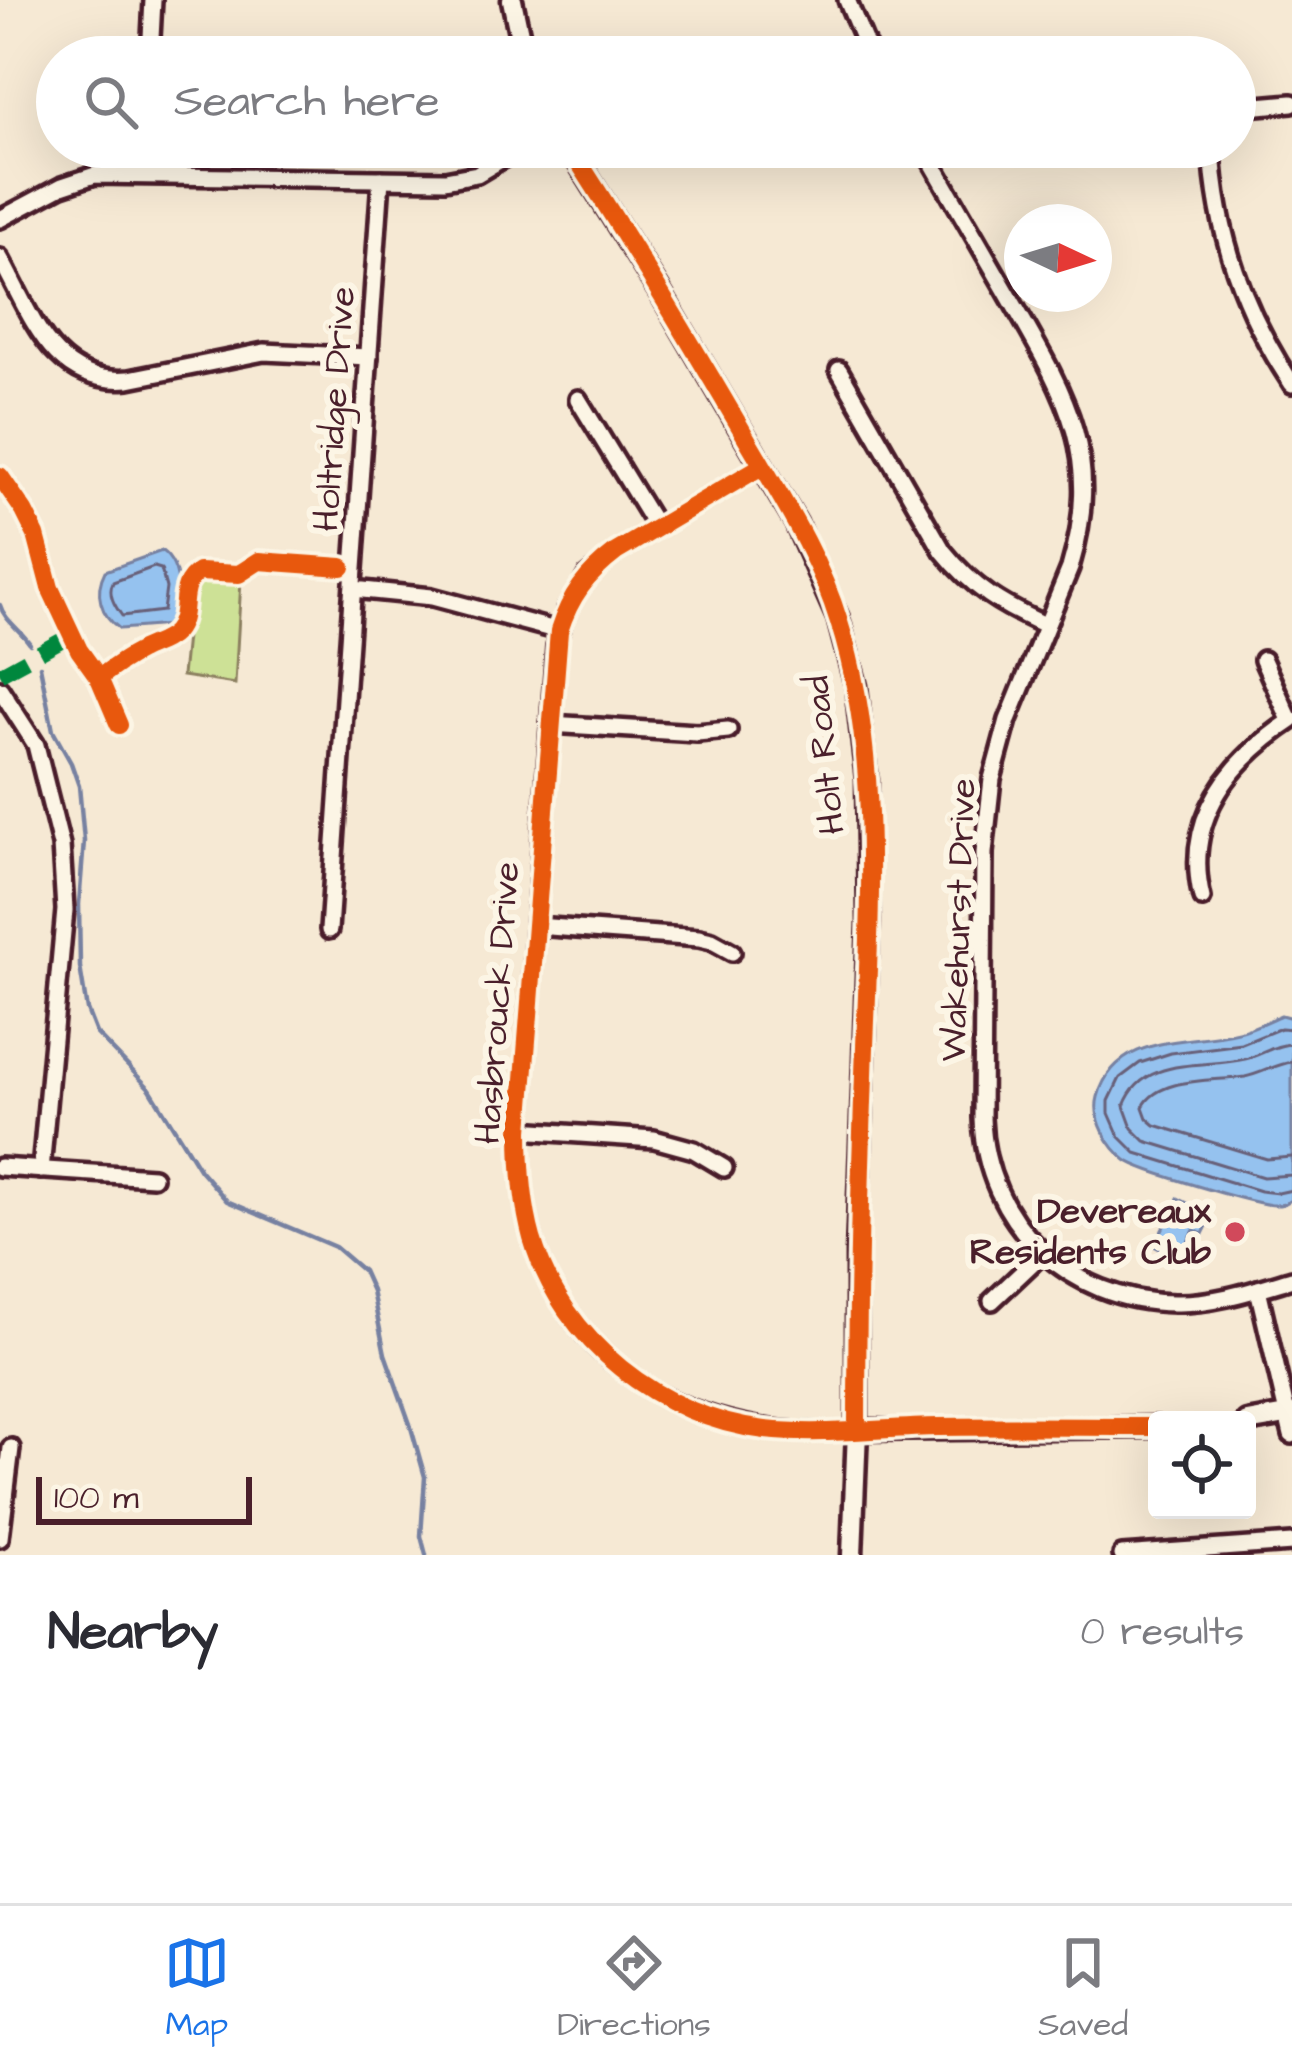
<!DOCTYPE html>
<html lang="en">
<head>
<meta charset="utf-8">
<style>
  :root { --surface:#fff; --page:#f2f2f3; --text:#2b2b33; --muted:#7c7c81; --line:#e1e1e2; --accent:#1a73e8 }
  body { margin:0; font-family:"Architects Daughter",sans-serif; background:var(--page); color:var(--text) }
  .controls { position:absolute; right:36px; bottom:36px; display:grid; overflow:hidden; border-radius:12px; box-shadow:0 12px 48px #0002 }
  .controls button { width:108px; height:108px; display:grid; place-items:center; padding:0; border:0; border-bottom:3px solid var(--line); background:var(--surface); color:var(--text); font:60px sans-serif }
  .compass { position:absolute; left:1004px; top:204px; width:108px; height:108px; border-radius:50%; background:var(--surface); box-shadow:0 12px 48px #0002; rotate:94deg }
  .scale { position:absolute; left:36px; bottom:30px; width:216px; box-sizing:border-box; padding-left:12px; border:6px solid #4a1f2b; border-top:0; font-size:33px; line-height:42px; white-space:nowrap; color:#4a1f2b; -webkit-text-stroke:9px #fcf5e5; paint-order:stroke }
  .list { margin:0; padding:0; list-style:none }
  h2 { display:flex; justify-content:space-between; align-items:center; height:156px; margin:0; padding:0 48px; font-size:51px }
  h2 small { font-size:39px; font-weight:400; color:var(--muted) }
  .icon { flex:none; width:66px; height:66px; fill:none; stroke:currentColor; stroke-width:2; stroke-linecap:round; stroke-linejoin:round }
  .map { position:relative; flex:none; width:1292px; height:1555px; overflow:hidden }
  .search { position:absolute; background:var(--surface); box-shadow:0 12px 48px #0002; left:36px; right:36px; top:36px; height:132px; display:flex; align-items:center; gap:30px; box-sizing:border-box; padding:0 42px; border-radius:66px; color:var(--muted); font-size:45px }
  .sheet { height:348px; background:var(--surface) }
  nav { display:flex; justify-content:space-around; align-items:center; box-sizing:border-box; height:168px; border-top:3px solid var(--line); background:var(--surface); font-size:33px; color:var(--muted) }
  nav a { display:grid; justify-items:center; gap:6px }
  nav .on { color:var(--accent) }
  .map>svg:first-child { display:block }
  .green { fill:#cde196; stroke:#8c8060; stroke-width:3 }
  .water { fill:#95c2ef; stroke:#7781a1; stroke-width:3 }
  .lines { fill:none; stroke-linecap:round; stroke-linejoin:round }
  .shore { stroke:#686079; stroke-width:3 }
  .stream { stroke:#7781a1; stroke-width:4.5 }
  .minor-casing { stroke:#4a1f2b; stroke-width:24 }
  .tertiary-casing { stroke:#4a1f2b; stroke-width:27 }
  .minor { stroke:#fcf5e5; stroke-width:15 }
  .tertiary { stroke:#fcf5e5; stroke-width:18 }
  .quiet { stroke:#00873e; stroke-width:15; stroke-dasharray:30 15; stroke-linecap:butt }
  .cycleway-casing { stroke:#fcf5e5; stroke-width:26 }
  .cycleway { stroke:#e8590c; stroke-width:18 }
  .poi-dot { fill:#d1495b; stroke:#fcf5e5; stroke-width:4.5 }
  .labels { text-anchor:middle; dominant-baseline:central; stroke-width:12; stroke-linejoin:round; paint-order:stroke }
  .street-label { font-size:36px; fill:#4a1f2b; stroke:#fcf5e5 }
  .poi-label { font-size:36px; font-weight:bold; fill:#4a1f2b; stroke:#fcf5e5; text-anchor:end }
</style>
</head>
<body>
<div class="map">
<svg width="1292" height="1555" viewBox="0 0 1292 1555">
  <rect width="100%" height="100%" fill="#f6e9d4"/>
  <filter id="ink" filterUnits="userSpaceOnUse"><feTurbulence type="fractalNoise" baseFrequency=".00833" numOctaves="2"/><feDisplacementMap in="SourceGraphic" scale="24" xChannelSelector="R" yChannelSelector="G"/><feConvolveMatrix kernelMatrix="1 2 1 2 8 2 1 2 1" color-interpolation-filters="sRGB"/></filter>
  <g filter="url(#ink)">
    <polygon class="green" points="198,577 241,580 235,684 182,676 191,586"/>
    <g class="water">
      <path d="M162 551C182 566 183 606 169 625L120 629C100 615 94 592 105 571Z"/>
      <path d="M1281 1015 1292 1018V1200C1283 1204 1284 1205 1275 1205 1257 1205 1138 1170 1126 1160 1109 1147 1092 1119 1098 1097 1115 1033 1189 1044 1238 1032 1253 1029 1267 1021 1281 1015Z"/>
      <polygon points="1178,1198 1212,1216 1203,1234 1194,1230 1179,1259 1154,1246"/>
    </g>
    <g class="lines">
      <g class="shore">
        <path d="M154 567 161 569 166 588 163 611 122 616C115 606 107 594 113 582Z"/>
        <polyline points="1292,1029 1281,1028 1242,1044 1171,1053 1140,1063 1120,1078 1109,1101 1109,1113 1119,1136 1136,1153 1260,1191 1278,1193 1292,1190"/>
        <path d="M1292 1044C1275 1044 1262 1055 1245 1059 1202 1069 1143 1055 1124 1106L1132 1128 1145 1141 1263 1177 1292 1175"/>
        <path d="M1292 1062C1276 1064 1261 1074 1245 1077 1214 1082 1159 1076 1143 1107L1147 1118 1155 1125 1267 1159 1292 1157"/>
      </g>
      <g class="stream">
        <path d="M0 605C4 620 21 630 30 644"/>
        <polyline points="40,666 53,731 71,763 79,786 84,841 79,904 80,967 87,1010 96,1033 150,1089 200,1170 227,1201 335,1247 363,1271 372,1291 385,1354 410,1424 425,1477 421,1536 426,1555"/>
      </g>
      <g class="minor-casing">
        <g id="minor">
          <polyline points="847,0 871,57"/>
          <polyline points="150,57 153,0"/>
          <polyline points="1235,108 1292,103"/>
          <path d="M758 147C791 158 823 156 856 147"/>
          <path d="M923 147C951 195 978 243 1006 291 1062 389 1105 451 1070 568L1008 720 992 779 984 853 982 1118C985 1223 1070 1302 1174 1303 1214 1304 1255 1290 1292 1279"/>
          <path d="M1212 147C1216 235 1244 311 1292 384"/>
          <polyline points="145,175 146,147"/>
          <polyline points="0,219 62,186 95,175 445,180 477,174 522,147"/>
          <path d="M0 258C31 314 52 386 129 379L264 352 369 357"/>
          <path d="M839 370 943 551C974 589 1001 605 1045 625"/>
          <polyline points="578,399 657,528"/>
          <path d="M762 466 616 552 587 576 566 610 556 646 520 1130C520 1168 522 1203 533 1240 577 1383 718 1444 857 1430"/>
          <polyline points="353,589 432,597 559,631"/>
          <polyline points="1263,660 1290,720"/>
          <polyline points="0,689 36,745 61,845 65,910 41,1170"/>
          <polyline points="550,724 697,733 728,730"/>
          <path d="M1202 898C1183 819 1229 762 1292 720"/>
          <polyline points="536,926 699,938 712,941 732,952"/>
          <polyline points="329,930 381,179"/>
          <polyline points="520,1130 654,1139 694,1150 724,1168"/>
          <polyline points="0,1167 153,1177"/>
          <polyline points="1258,1289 1292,1435"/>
          <polyline points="992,1301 1043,1253"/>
          <polyline points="0,1538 11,1448"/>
          <polyline points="1122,1555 1292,1543"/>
        </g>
      </g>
      <g class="tertiary-casing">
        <g id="tertiary">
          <polyline points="512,0 524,57"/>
          <polyline points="569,147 660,292 796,523 838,618 856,686 867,780 869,920 857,1253 857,1430 852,1555"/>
          <polyline points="1247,1422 1292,1414"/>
          <polyline points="857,1430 1157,1427"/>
        </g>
      </g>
      <use href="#minor" class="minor"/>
      <use href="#tertiary" class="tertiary"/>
      <polyline class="quiet" points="0,674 71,635"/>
      <g class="cycleway-casing">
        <g id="cycleway">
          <path d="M569 147C629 239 685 333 740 427 776 490 818 552 839 622 881 754 870 910 865 1047 860 1175 857 1302 857 1430"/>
          <path d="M762 466 616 552C587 574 570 596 559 631L520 1130C520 1167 522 1202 532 1238 562 1341 661 1418 765 1430 823 1436 881 1428 938 1427 1011 1426 1084 1427 1157 1427"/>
          <polyline points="0,476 24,511 36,535 50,588 79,650 99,678 119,725"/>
          <path d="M99 678C112 668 126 658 140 651 151 645 166 642 175 632 191 614 175 586 199 572L239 574 259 561 342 567"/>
        </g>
      </g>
      <use href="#cycleway" class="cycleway"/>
    </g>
  </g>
  <circle class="poi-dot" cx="1235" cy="1232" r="12"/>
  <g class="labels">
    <g class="street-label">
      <text transform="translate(335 409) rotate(-86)">Holtridge Drive</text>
      <text transform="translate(825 755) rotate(-96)">Holt Road</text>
      <text transform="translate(959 920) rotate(-88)">Wakehurst Drive</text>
      <text transform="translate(498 1003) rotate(-86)">Hasbrouck Drive</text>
    </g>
    <g class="poi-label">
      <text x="1211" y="1211">Devereaux<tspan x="1211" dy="41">Residents Club</tspan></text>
    </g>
  </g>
</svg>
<div class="controls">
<button><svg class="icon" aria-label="locate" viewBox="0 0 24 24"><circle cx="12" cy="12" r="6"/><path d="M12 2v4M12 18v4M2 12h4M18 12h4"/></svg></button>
</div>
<svg class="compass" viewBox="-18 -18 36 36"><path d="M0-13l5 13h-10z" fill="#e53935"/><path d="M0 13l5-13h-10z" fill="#7c7c81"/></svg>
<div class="scale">100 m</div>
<div class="search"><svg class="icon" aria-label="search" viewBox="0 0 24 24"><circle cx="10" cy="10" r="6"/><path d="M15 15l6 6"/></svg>Search here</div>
</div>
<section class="sheet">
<h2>Nearby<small>0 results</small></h2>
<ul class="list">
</ul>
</section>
<nav>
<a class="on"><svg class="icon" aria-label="map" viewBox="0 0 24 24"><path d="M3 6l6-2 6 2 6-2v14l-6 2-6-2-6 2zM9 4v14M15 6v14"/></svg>Map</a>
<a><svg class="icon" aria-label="directions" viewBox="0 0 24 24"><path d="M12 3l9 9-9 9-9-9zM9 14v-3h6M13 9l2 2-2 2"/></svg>Directions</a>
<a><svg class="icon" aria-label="saved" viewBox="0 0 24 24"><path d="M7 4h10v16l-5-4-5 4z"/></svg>Saved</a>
</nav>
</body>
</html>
